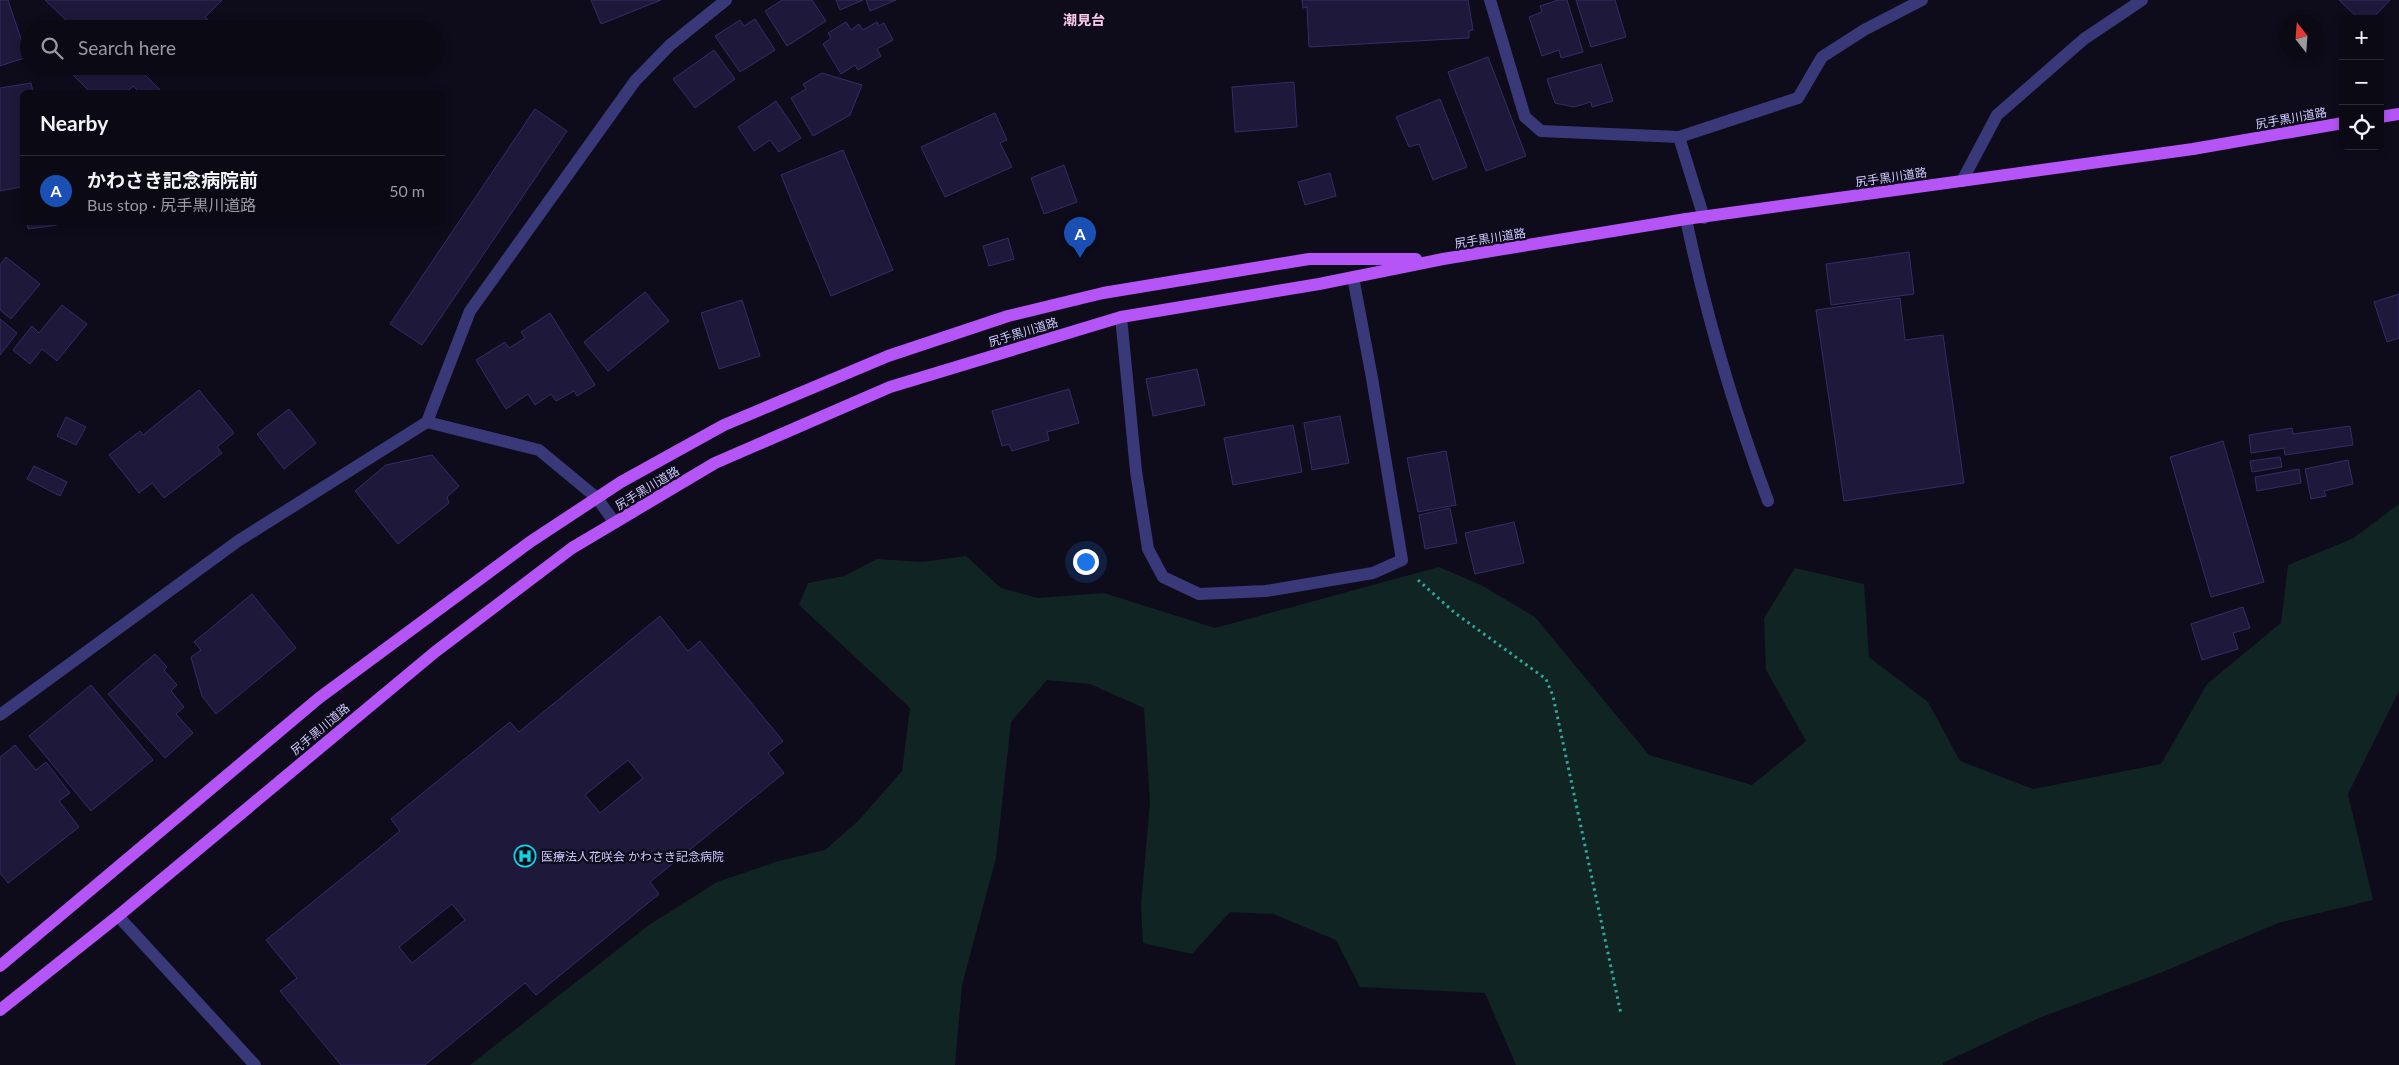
<!DOCTYPE html>
<html lang="en">
<head>
<meta charset="utf-8">
<style>
  :root { --surface:#0a0914; --page:#13121d; --text:#f1f3f6; --muted:#999aa0; --line:#2a2a34; --accent:#0ad7e6 }
  body { margin:0; font-family:Lato,"Noto Sans JP",sans-serif; background:var(--page); color:var(--text) }
  .controls { position:absolute; right:15px; top:15px; display:grid; overflow:hidden; border-radius:8px; box-shadow:0 2px 8px #0003 }
  .controls button { width:45px; height:45px; display:grid; place-items:center; padding:0; border:0; border-bottom:1px solid var(--line); background:var(--surface); color:var(--text); font:25px sans-serif }
  .compass { position:absolute; left:2279px; top:15px; width:45px; height:45px; border-radius:50%; background:var(--surface); box-shadow:0 2px 8px #0003; rotate:343deg }
  .you { position:absolute; left:1085px; top:561px; width:18px; height:18px; margin:-12px; border:4px solid #fff; border-radius:50%; background:#1a73e8; box-shadow:0 0 0 8px #1a73e833 }
  .badge { display:grid; place-items:center; width:32px; height:32px; border-radius:50%; background:var(--accent); color:#fff; font-size:16px; font-weight:700 }
  .pin { position:absolute; translate:-50% -41px; filter:drop-shadow(0 1px 2px #0008) }
  .pin::after { content:''; position:absolute; top:26px; width:18px; height:15px; background:inherit; clip-path:polygon(0 0,100% 0,50% 100%) }
  .list { margin:0; padding:0; list-style:none }
  h2 { display:flex; justify-content:space-between; align-items:center; height:65px; margin:0; padding:0 20px; font-size:21px }
  h2 small { font-size:16px; font-weight:400; color:var(--muted) }
  .list li { display:grid; grid-template-columns:32px 1fr auto; gap:15px; align-items:center; box-sizing:border-box; height:70px; padding:0 20px; border-top:1px solid var(--line) }
  .list b { display:block; font-size:19px; white-space:nowrap }
  .list p { margin:0; font-size:16px; white-space:nowrap; color:var(--muted) }
  .list em { font-size:16px; font-style:normal; color:var(--muted) }
  .icon { flex:none; width:28px; height:28px; fill:none; stroke:currentColor; stroke-width:2; stroke-linecap:round; stroke-linejoin:round }
  .map { position:relative; flex:none; width:2399px; height:1065px; overflow:hidden }
  .search { position:absolute; background:var(--surface); box-shadow:0 2px 8px #0003; left:20px; top:20px; width:425px; height:55px; display:flex; align-items:center; gap:12px; box-sizing:border-box; padding:0 18px; border-radius:28px; color:var(--muted); font-size:19px }
  .panel { position:absolute; background:var(--surface); box-shadow:0 2px 8px #0003; left:20px; top:90px; width:425px; height:135px; border-radius:8px }
  .map>svg:first-child { display:block }
  .green { fill:#0f2423 }
  .building { fill:#1e193b; stroke:#352c66; fill-rule:evenodd }
  .lines { fill:none; stroke-linecap:round; stroke-linejoin:round }
  .path { stroke:#31a79c; stroke-width:3; stroke-dasharray:2.5 4; stroke-linecap:butt }
  .lane { stroke:#393878; stroke-width:12 }
  .street { stroke:#393878; stroke-width:12 }
  .primary { stroke:#b554f7; stroke-width:12 }
  .labels { text-anchor:middle; dominant-baseline:central; stroke-width:4.5; stroke-linejoin:round; paint-order:stroke }
  .street-label { font-size:12px; fill:#ccc8fd; stroke:#0e0c1b }
  .poi-label { font-size:12px; fill:#ccc8fd; stroke:#0e0c1b; text-anchor:start }
  .neighbourhood-label { font-size:14px; font-weight:bold; fill:#fdcaec; stroke:#0e0c1b }
</style>
</head>
<body>
<div class="map">
<svg width="2399" height="1065" viewBox="0 0 2399 1065">
  <rect width="100%" height="100%" fill="#0e0c1b"/>
  <polygon class="green" points="2399,504 2399,691 2348,794 2373,900 2278,923 2160,973 2039,1018 1943,1063 1943,1065 1516,1065 1485,993 1360,987 1336,940 1273,914 1230,912 1192,954 1143,943 1141,905 1150,802 1144,708 1090,684 1047,680 1011,722 996,858 962,985 955,1065 470,1065 649,925 717,882 779,861 825,850 858,821 902,771 910,708 799,605 808,583 844,576 877,559 922,562 966,556 1001,588 1038,598 1104,593 1215,628 1439,567 1483,586 1535,617 1649,755 1752,785 1806,741 1766,670 1764,618 1795,568 1864,584 1869,657 1928,702 1960,761 2033,789 2161,764 2207,684 2281,623 2288,565 2352,539"/>
  <g class="building">
    <polygon points="0,0 8,0 27,57 0,66"/>
    <polygon points="45,0 222,0 205,17 217,29 57,29 66,20"/>
    <polygon points="591,0 661,0 601,24"/>
    <polygon points="782,0 812,0 826,21 787,46 765,11"/>
    <polygon points="836,0 863,0 840,10"/>
    <polygon points="866,0 896,0 870,11"/>
    <polygon points="1302,0 1468,0 1473,30 1469,31 1469,38 1309,47 1307,7 1303,8"/>
    <polygon points="1558,0 1567,0 1583,52 1561,58 1559,50 1542,56 1529,17 1542,12 1540,6"/>
    <polygon points="1576,0 1615,0 1626,37 1591,47"/>
    <polygon points="2339,0 2390,0 2372,19 2359,19"/>
    <polygon points="755,19 775,50 740,72 715,36 740,20 744,26"/>
    <polygon points="846,22 851,30 859,24 863,30 877,22 879,26 884,23 893,40 877,49 881,56 858,70 855,65 841,74 823,44 831,38 828,33"/>
    <polygon points="714,50 735,79 695,108 673,79"/>
    <polygon points="1488,57 1526,156 1486,171 1448,72"/>
    <polygon points="1601,64 1613,101 1592,107 1591,102 1574,107 1555,103 1547,79"/>
    <polygon points="70,66 154,66 145,75 160,90 157,92 139,92 133,86 127,92 90,92 67,69"/>
    <polygon points="822,73 862,85 850,115 813,136 791,98 806,89 803,84"/>
    <polygon points="1294,82 1297,127 1235,132 1232,87"/>
    <polygon points="31,83 33,92 22,92 22,198 21,187 0,191 0,88"/>
    <polygon points="1440,99 1467,167 1433,180 1419,144 1409,147 1396,117"/>
    <polygon points="776,101 801,138 779,152 770,140 754,151 738,127"/>
    <polygon points="535,109 567,131 422,345 390,324"/>
    <polygon points="995,113 1007,140 1000,143 1012,167 945,197 921,147"/>
    <polygon points="843,150 893,270 831,296 781,175"/>
    <polygon points="1064,165 1077,202 1044,214 1031,178"/>
    <polygon points="1330,173 1336,196 1305,205 1298,182"/>
    <polygon points="27,222 57,222 57,225 28,229"/>
    <polygon points="1008,238 1014,259 989,266 983,246"/>
    <polygon points="1909,252 1914,294 1831,305 1826,264"/>
    <polygon points="6,257 40,284 11,319 0,310 0,265"/>
    <polygon points="645,292 669,321 608,371 584,342"/>
    <polygon points="2399,294 2399,338 2387,342 2374,302"/>
    <polygon points="1900,298 1905,340 1943,335 1964,483 1844,501 1816,310"/>
    <polygon points="742,300 760,356 719,369 701,313"/>
    <polygon points="62,305 87,324 57,361 42,349 30,364 13,350 32,326 39,333"/>
    <polygon points="550,313 595,385 577,396 574,391 556,401 551,394 535,405 528,394 506,409 476,360 505,342 509,348 525,338 521,332"/>
    <polygon points="0,319 17,333 0,355"/>
    <polygon points="1197,369 1205,405 1153,416 1146,379"/>
    <polygon points="1069,389 1079,423 1047,432 1049,440 1012,451 1009,444 1002,446 992,411"/>
    <polygon points="199,390 234,433 217,447 222,453 164,498 152,483 139,493 109,455 140,431 143,435"/>
    <polygon points="289,409 316,443 284,469 257,434"/>
    <polygon points="1340,416 1349,463 1312,470 1304,423"/>
    <polygon points="66,417 86,427 76,445 57,436"/>
    <polygon points="1293,425 1302,472 1233,485 1224,438"/>
    <polygon points="2350,426 2353,445 2285,455 2284,448 2251,453 2249,435 2292,428 2293,434"/>
    <polygon points="2223,441 2264,582 2211,597 2170,457"/>
    <polygon points="1446,451 1456,505 1418,512 1407,458"/>
    <polygon points="432,455 459,486 447,497 449,503 398,544 355,491 386,465"/>
    <polygon points="2280,457 2282,467 2252,472 2250,461"/>
    <polygon points="2348,460 2353,484 2324,491 2326,496 2311,499 2305,469"/>
    <polygon points="34,466 67,482 60,496 27,479"/>
    <polygon points="2299,469 2301,483 2257,491 2255,477"/>
    <polygon points="1450,508 1457,543 1425,549 1419,515"/>
    <polygon points="1514,522 1524,563 1475,574 1465,533"/>
    <polygon points="252,594 296,648 216,714 202,696 191,657 201,650 194,642"/>
    <polygon points="2243,607 2250,628 2233,633 2238,649 2202,660 2191,624"/>
    <path d="M660 616 688 651 700 641 783 741 768 753 784 773 650 882 659 894 536 995 525 983 425 1065H341L280 991 297 978 266 940 400 831 391 819 510 722 519 732ZM628 760 643 778 600 813 585 795ZM452 904 465 920 412 963 399 947Z"/>
    <polygon points="155,654 167,667 164,670 177,685 171,691 184,707 176,714 193,733 165,758 108,694"/>
    <polygon points="91,685 153,760 91,811 29,736"/>
    <polygon points="15,745 36,770 46,762 70,793 59,801 79,827 8,883 0,873 0,757"/>
  </g>
  <g class="lines">
    <polyline class="path" points="1418,580 1455,613 1546,679 1553,696 1621,1014"/>
    <path class="lane" d="M1686 219C1706 315 1734 410 1768 501"/>
    <g class="street">
      <polyline points="1490,0 1525,117 1541,131 1679,137 1704,218"/>
      <polyline points="1679,137 1798,98 1822,57 1864,30 1922,0"/>
      <polyline points="1962,181 1997,115 2084,39 2142,0"/>
      <polyline points="1121,317 1136,471 1148,549 1163,577 1199,594 1266,591 1373,573 1402,560 1372,378 1353,277"/>
      <polyline points="615,523 597,498 539,450 427,422 470,311 635,81 670,45 726,0"/>
      <polyline points="0,715 238,541 427,422"/>
      <polyline points="118,916 255,1065"/>
    </g>
    <g class="primary">
      <polyline points="2380,117 2399,114"/>
      <polyline points="0,966 319,698 530,542 621,482 724,425 888,356 1008,316 1103,293 1309,259 1416,259"/>
      <polyline points="0,1010 118,916 435,652 572,548 715,463 890,387 1121,317 1319,284 1443,259 1686,219 2193,149 2343,123"/>
    </g>
  </g>
  <defs>
    <g id="hospital-ring" transform="scale(1.125)"><circle r="9.5" fill="#0e0c1b" stroke="#0ad7e6" stroke-width="1.5"/><path d="M-5-5h3v3.5h4V-5h3V5h-3V1.5h-4V5h-3Z" fill="#0ad7e6"/></g>
  </defs>
  <g fill-rule="evenodd">
    <use href="#hospital-ring" x="525" y="856"/>
  </g>
  <g class="labels">
    <g class="street-label">
      <text transform="translate(2291 118) rotate(-10)">尻手黒川道路</text>
      <text transform="translate(1891 177) rotate(-8)">尻手黒川道路</text>
      <text transform="translate(1490 238) rotate(-9)">尻手黒川道路</text>
      <text transform="translate(1023 332) rotate(-17)">尻手黒川道路</text>
      <text transform="translate(647 488) rotate(-31)">尻手黒川道路</text>
      <text transform="translate(320 729) rotate(-40)">尻手黒川道路</text>
    </g>
    <g class="poi-label">
      <text x="541" y="856">医療法人花咲会 かわさき記念病院</text>
    </g>
    <g class="neighbourhood-label">
      <text x="1084" y="19">潮見台</text>
    </g>
  </g>
</svg>
<div class="controls">
<button>+</button>
<button>−</button>
<button><svg class="icon" aria-label="locate" viewBox="0 0 24 24"><circle cx="12" cy="12" r="6"/><path d="M12 2v4M12 18v4M2 12h4M18 12h4"/></svg></button>
</div>
<svg class="compass" viewBox="-18 -18 36 36"><path d="M0-13l5 13h-10z" fill="#e53935"/><path d="M0 13l5-13h-10z" fill="#999aa0"/></svg>
<div class="you"></div>
<div class="pin badge" style="left:1080px;top:258px;background:#1a4fb4">A</div>
<div class="search"><svg class="icon" aria-label="search" viewBox="0 0 24 24"><circle cx="10" cy="10" r="6"/><path d="M15 15l6 6"/></svg>Search here</div>
<section class="panel">
<h2>Nearby<small></small></h2>
<ul class="list">
<li><span class="badge" style="background:#1a4fb4">A</span><div><b>かわさき記念病院前</b><p>Bus stop · 尻手黒川道路</p></div><em>50 m</em></li>
</ul>
</section>
</div>
</body>
</html>
